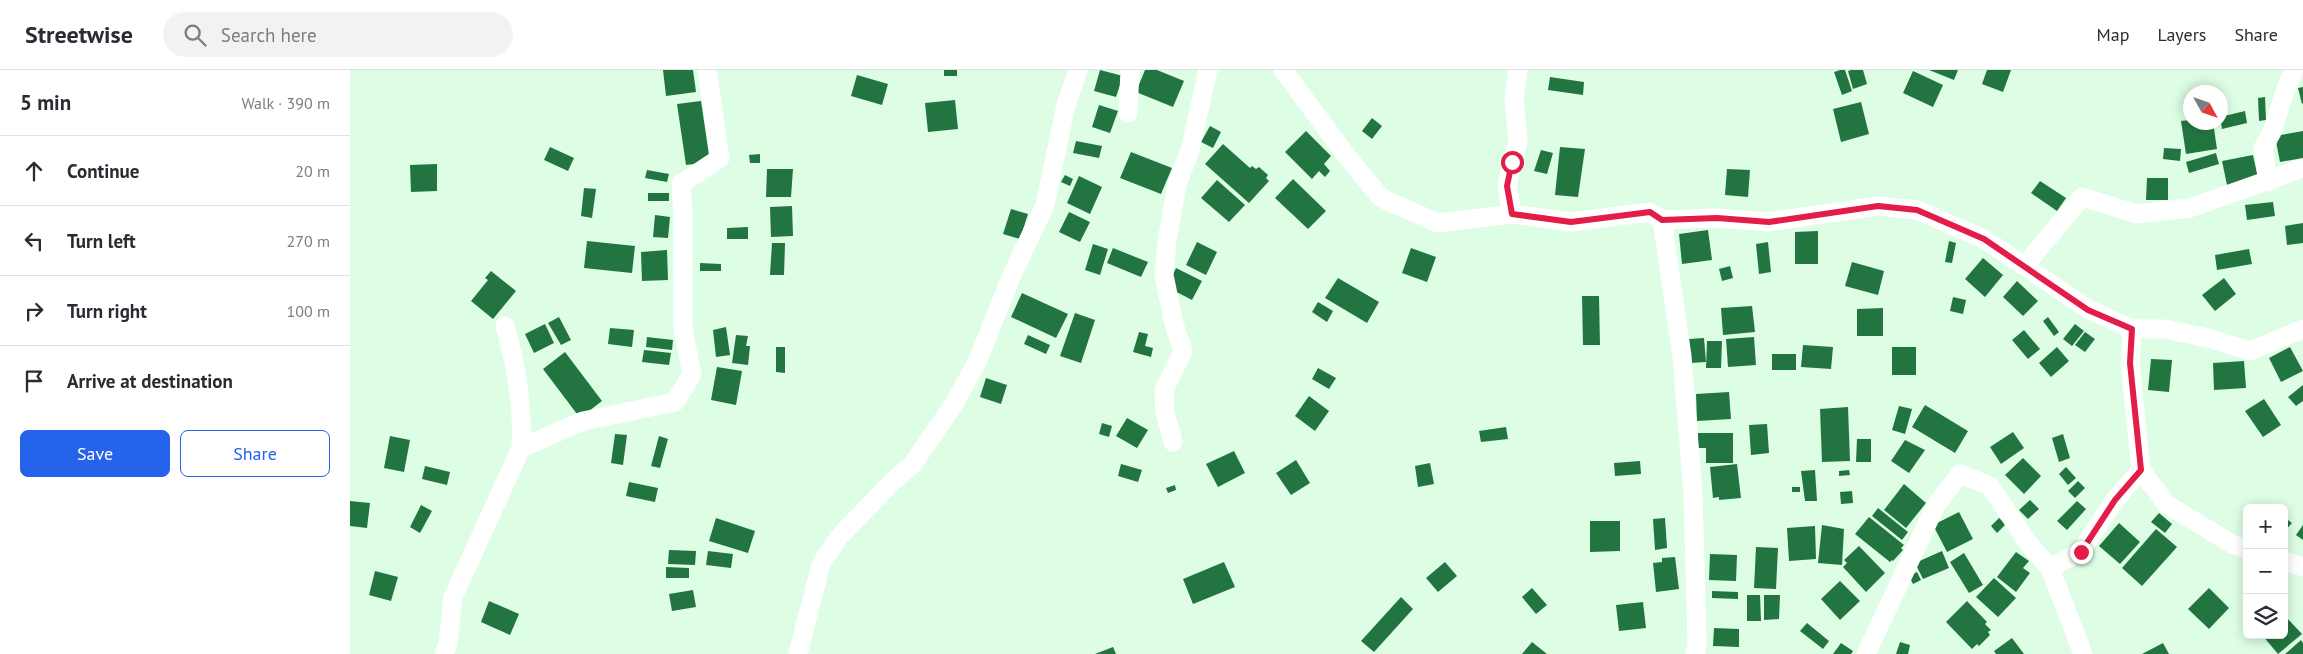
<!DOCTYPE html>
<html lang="en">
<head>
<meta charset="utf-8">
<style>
  :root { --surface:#fff; --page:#f2f2f3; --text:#2b2b33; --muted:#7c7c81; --line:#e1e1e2; --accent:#2563eb }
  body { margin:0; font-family:"PT Sans",sans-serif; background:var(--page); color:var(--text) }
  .controls { position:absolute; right:15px; bottom:15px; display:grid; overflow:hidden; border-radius:8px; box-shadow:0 2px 12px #0003 }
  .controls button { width:45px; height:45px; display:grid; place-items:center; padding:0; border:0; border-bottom:1px solid var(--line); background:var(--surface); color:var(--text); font:25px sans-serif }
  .compass { position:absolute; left:1833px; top:15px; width:45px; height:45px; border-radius:50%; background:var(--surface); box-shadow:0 2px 12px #0003; rotate:130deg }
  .stop { position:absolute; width:15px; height:15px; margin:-11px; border:4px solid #e11d48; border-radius:50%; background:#fff }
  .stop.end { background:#e11d48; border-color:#fff; box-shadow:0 1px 5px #0008 }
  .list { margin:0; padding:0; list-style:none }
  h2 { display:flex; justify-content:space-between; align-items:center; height:65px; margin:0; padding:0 20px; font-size:21px }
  h2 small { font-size:16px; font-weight:400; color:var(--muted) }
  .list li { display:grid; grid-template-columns:32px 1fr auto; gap:15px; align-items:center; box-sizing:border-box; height:70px; padding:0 20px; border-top:1px solid var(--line) }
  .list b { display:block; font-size:19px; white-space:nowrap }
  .list em { font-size:16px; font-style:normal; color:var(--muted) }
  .actions { display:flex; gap:10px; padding:15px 20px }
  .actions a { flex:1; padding:11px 0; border:1px solid var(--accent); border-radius:8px; text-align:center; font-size:18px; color:var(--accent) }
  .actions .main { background:var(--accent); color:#fff }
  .icon { flex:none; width:28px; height:28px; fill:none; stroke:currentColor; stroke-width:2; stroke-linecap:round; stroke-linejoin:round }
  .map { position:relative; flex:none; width:1953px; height:584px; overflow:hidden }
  header { display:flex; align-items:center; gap:30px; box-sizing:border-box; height:70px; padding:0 25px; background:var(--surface); border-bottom:1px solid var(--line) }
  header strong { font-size:24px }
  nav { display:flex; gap:28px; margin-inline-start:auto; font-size:18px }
  .search { width:350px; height:45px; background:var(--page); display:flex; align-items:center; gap:12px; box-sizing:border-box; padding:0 18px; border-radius:28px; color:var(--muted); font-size:19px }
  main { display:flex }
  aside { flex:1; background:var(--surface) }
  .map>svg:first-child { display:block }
  .building { fill:#227541 }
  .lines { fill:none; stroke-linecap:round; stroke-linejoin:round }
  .street { stroke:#fff; stroke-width:19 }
  .route { stroke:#e11d48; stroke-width:6 }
</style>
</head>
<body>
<header>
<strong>Streetwise</strong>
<div class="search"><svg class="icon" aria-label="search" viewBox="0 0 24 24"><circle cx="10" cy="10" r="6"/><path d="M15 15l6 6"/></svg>Search here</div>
<nav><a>Map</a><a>Layers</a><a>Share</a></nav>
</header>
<main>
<aside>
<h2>5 min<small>Walk · 390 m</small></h2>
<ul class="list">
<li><svg class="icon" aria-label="ahead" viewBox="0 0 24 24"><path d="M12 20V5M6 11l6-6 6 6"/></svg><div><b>Continue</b></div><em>20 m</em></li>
<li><svg class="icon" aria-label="left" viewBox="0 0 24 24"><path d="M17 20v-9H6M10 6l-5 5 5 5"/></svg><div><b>Turn left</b></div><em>270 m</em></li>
<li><svg class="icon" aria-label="right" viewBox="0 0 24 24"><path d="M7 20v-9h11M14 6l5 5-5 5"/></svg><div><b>Turn right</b></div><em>100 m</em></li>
<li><svg class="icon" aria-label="arrive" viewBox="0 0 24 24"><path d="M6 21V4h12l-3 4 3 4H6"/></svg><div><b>Arrive at destination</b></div></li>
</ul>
<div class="actions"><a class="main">Save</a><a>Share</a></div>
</aside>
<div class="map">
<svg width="1953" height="584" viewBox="0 0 1953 584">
  <rect width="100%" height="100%" fill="#ddfde4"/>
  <g class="building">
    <polygon points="313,0 343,0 346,22 316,26"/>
    <rect x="594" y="0" width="13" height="6"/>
    <polygon points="750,0 773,6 766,27 744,21"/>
    <polygon points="795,0 807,0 834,11 823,37 786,22"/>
    <polygon points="1490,0 1495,0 1502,21 1492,25 1484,2"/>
    <polygon points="1501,0 1513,0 1517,14 1503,19 1498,1"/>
    <polygon points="1579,0 1608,0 1604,10"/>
    <polygon points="1637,0 1661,0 1653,22 1632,14"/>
    <polygon points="1563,1 1593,15 1583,37 1553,23"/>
    <polygon points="507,5 538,14 532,35 501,26"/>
    <polygon points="1200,7 1234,12 1233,25 1198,20"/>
    <polygon points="1953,17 1953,33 1952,34 1948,18"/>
    <polygon points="1915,27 1916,50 1909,51 1908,28"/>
    <polygon points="605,30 608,59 578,62 575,33"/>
    <polygon points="351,31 360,92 336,95 327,34"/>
    <polygon points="1511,32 1519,64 1491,72 1483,39"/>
    <polygon points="749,35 768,41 760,63 742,57"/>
    <polygon points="1895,41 1897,53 1872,59 1870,47"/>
    <polygon points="1022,48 1032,56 1022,69 1012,61"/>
    <polygon points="1840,50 1840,52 1863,52 1867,79 1836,84 1831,51"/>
    <polygon points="860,56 871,62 863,78 851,72"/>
    <polygon points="956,61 981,86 974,94 980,101 975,107 969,101 962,109 935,82"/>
    <polygon points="1953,61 1953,88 1930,92 1925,66"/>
    <polygon points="726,71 752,76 749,88 723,83"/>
    <polygon points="873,74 900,98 902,96 906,99 909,97 918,105 916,108 919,111 899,133 855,94"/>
    <polygon points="200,77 224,88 218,101 194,90"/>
    <polygon points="1210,77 1235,79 1228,127 1205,125"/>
    <polygon points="1814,78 1831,79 1830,91 1813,89"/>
    <polygon points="1191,80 1203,83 1197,104 1184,101"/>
    <polygon points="781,82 822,98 811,124 770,108"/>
    <polygon points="1866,83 1869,94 1839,103 1836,92"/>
    <polygon points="410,84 410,93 400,93 399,85"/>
    <polygon points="1903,85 1908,108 1877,115 1872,91"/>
    <polygon points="87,94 87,121 61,122 60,95"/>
    <polygon points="417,99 443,99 441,127 416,127"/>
    <polygon points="1377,99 1400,100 1398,127 1375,125"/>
    <polygon points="297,100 319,104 317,112 295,108"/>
    <polygon points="715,105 723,109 720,116 711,112"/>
    <polygon points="729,106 752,117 740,144 717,133"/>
    <polygon points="1797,108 1818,108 1818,130 1796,130"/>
    <polygon points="943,109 976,141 958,159 925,128"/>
    <polygon points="867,110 895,135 879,152 851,128"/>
    <polygon points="1690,111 1716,128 1707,141 1681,123"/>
    <polygon points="234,118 246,119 242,148 231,146"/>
    <rect x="298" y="123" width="21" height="8"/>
    <polygon points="1923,132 1925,146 1897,150 1895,135"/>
    <polygon points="442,136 443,166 421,167 420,137"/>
    <polygon points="661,139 678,144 670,169 653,164"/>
    <polygon points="719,142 740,152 730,172 709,162"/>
    <polygon points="305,145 320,147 318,168 303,167"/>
    <polygon points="1953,153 1953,173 1937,175 1935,156"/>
    <polygon points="398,157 398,169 377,169 377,158"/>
    <polygon points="1358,160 1362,190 1332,194 1329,164"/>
    <polygon points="1468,161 1468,194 1445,194 1445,162"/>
    <polygon points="237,171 285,176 282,203 234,198"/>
    <polygon points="1599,171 1606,173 1602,193 1595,192"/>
    <polygon points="847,172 867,182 856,205 836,195"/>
    <polygon points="1418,172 1421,202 1409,204 1406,174"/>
    <polygon points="422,173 435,173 434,205 420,205"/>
    <polygon points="743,174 758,179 750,205 735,200"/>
    <polygon points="763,178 798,192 791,207 757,193"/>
    <polygon points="1061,178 1086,187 1077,212 1052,203"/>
    <polygon points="1899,179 1902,194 1867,200 1865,185"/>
    <polygon points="317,180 318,210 292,211 291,182"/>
    <polygon points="1633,188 1653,205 1635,227 1615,209"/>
    <polygon points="1502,192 1534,201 1528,225 1495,216"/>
    <polygon points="350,193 371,194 371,201 350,201"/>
    <polygon points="1380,196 1383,208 1372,211 1369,199"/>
    <polygon points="826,198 852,211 842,230 817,217"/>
    <polygon points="141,201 166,221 143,249 121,231 138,210 135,208"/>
    <polygon points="988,208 1029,232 1017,253 975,228"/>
    <polygon points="1874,208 1886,224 1865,241 1852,225"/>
    <polygon points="1667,211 1688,231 1673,246 1653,227"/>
    <polygon points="672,223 718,244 706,268 661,247"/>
    <polygon points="1232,226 1249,226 1250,275 1233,275"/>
    <polygon points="1603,227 1616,230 1613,244 1600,241"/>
    <polygon points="968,232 983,241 977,252 962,242"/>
    <polygon points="1402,236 1405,262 1373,265 1371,238"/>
    <polygon points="1533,238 1533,266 1507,266 1507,239"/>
    <polygon points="725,243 745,250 731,293 710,286"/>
    <polygon points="209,247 221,270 211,275 198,253"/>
    <polygon points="1698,247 1709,262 1704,266 1693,251"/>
    <polygon points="195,254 204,273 184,283 175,264"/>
    <polygon points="1725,254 1734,261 1722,276 1713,269"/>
    <polygon points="376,257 380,285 366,287 363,260"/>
    <polygon points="260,258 284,260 282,277 258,274"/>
    <polygon points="1674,260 1690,279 1678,289 1662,270"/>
    <polygon points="789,262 798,264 795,276 803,278 801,287 783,282"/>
    <polygon points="1735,262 1745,269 1735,282 1725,275"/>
    <polygon points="386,265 398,266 396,276 400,276 398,295 382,293"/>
    <polygon points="678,265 700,275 696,284 674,274"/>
    <polygon points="297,267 323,270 322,280 296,277"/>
    <polygon points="1404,267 1406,295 1378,297 1376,269"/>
    <polygon points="1354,268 1356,292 1341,293 1339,269"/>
    <polygon points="1357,271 1372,271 1371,298 1356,298"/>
    <polygon points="1453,275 1483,277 1481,299 1451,297"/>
    <polygon points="426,277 435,277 435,303 426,302"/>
    <rect x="1542" y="277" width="24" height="28"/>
    <polygon points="1707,277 1719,291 1701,307 1689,293"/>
    <polygon points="1940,277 1953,301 1931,312 1919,288"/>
    <polygon points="294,280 321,283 319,295 292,292"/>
    <polygon points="215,282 252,331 230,348 193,299"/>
    <rect x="1422" y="284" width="24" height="16"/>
    <polygon points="1801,289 1822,290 1819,322 1798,320"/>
    <polygon points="1894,291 1896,318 1864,320 1863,293"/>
    <polygon points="367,297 392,301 386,335 361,330"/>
    <polygon points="968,298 986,308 979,319 962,309"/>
    <polygon points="636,308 657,315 651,334 630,327"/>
    <polygon points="1953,315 1953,331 1946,336 1938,327"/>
    <polygon points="1379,322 1381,349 1347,351 1346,324"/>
    <polygon points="959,326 979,341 965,361 945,346"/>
    <polygon points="1914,329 1931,355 1913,367 1895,341"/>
    <polygon points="1575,335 1618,361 1605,383 1562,357"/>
    <polygon points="1549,336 1562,339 1555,364 1542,360"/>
    <polygon points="1498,337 1500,391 1472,392 1470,339"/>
    <polygon points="777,348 798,360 787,378 766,366"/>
    <polygon points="752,353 762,356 759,367 749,364"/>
    <polygon points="1417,354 1419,383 1401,385 1399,355"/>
    <polygon points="1156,357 1158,369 1131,372 1129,361"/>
    <polygon points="1663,362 1674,378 1651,394 1640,377"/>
    <polygon points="1348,363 1383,363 1383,393 1356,393 1356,378 1348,378"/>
    <polygon points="265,364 277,365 273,395 261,393"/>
    <polygon points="1713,364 1720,388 1709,392 1702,368"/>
    <polygon points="40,366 60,370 54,402 34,398"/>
    <polygon points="309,366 318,369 310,398 301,396"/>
    <polygon points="1507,369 1521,369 1521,392 1506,392"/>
    <polygon points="1555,370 1575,380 1559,403 1541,391"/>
    <polygon points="884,381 895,403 868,417 856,394"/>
    <polygon points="1673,388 1691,406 1674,424 1655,405"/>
    <polygon points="946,390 960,413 941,425 926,403"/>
    <polygon points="1290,391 1291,404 1265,406 1264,393"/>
    <polygon points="1080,393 1084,414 1068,417 1065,396"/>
    <polygon points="771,394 792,400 788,412 768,406"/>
    <polygon points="1387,394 1391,428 1369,430 1369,427 1363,428 1360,397"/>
    <polygon points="75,396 100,402 97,415 72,409"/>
    <polygon points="1716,397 1726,408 1718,415 1709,404"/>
    <polygon points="1465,400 1467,431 1455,431 1451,401"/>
    <polygon points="1499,400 1500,405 1489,406 1489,401"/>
    <polygon points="1728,411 1735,418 1725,428 1718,421"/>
    <polygon points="279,412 308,418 305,432 276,426"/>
    <polygon points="1554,414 1576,433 1556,458 1534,440"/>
    <polygon points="825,415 826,420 818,423 816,418"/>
    <rect x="1442" y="417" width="8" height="5"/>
    <polygon points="1502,421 1503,433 1491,434 1490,422"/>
    <polygon points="1680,430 1689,439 1678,449 1669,440"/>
    <polygon points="0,431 20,433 17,458 0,456"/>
    <polygon points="1727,431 1736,439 1717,460 1707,451"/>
    <polygon points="71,435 82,441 70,463 60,457"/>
    <polygon points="1528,438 1558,462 1552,470 1522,446"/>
    <polygon points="1609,442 1623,469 1597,482 1583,455"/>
    <polygon points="1809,443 1822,454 1815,463 1801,452"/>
    <polygon points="1519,447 1554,475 1551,478 1553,480 1543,491 1542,490 1540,492 1505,464"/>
    <polygon points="1934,447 1942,453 1934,462"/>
    <polygon points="366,448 405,461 398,483 359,471"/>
    <polygon points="1315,448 1317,478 1305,480 1303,449"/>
    <polygon points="1649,448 1656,454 1647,463 1641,456"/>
    <polygon points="1240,451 1270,451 1270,481 1240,482"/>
    <polygon points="1769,453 1790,472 1770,494 1749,476"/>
    <polygon points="1472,455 1494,459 1492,495 1468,493"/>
    <polygon points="1953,455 1953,470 1946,465"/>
    <polygon points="1465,456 1466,489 1439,491 1437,458"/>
    <polygon points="1806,459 1827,477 1792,516 1772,498"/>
    <polygon points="1509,476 1535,503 1516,522 1493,497 1497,493 1494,490"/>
    <polygon points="1406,477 1428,478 1426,519 1404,518"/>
    <polygon points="319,480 346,481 345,495 318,494"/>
    <polygon points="358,481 383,484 381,498 356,495"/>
    <polygon points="1592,481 1599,498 1573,509 1565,493"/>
    <polygon points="1666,482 1679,491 1673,498 1680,503 1666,522 1647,507"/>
    <polygon points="1614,483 1633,515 1619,523 1600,492"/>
    <polygon points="1360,484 1387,485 1386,511 1359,510"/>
    <polygon points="1325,487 1329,519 1306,522 1303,493 1312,492 1312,488"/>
    <polygon points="874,492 885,517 843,534 833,509"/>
    <polygon points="1095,492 1107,506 1088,522 1076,508"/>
    <polygon points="316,497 339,498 339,508 316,508"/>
    <polygon points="25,501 48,507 41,531 19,525"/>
    <polygon points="1567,502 1571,510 1563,514 1559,506"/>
    <polygon points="1644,508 1666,528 1648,547 1626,527"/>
    <polygon points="1490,511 1510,531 1490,550 1471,529"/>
    <polygon points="1182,518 1197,535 1186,544 1172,527"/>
    <polygon points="1859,518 1879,538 1859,559 1838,539"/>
    <polygon points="343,520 346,537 322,541 319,524"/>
    <polygon points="1362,521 1388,522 1388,529 1362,528"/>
    <polygon points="1397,525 1410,525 1411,551 1397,551"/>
    <polygon points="1414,525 1430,525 1429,549 1414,550"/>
    <polygon points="1051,527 1063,539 1024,582 1011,571"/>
    <polygon points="139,531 169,544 160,565 131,552"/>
    <polygon points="1617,531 1637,552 1635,554 1641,560 1638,562 1640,565 1629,576 1627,574 1622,579 1596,552"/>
    <polygon points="1293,532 1296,558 1269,561 1266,535"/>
    <polygon points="1934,545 1952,564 1928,584 1912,565 1934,565"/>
    <polygon points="1457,553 1479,571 1473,579 1450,561"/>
    <polygon points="1364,558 1389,559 1389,577 1363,576"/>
    <polygon points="1662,568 1674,584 1646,584 1644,581"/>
    <polygon points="1951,570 1953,573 1953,584 1935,584"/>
    <polygon points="1182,572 1197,584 1172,584"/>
    <polygon points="1550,572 1560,575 1558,584 1546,584"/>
    <polygon points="1491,573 1503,581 1501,584 1483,584"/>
    <polygon points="1813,573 1819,584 1792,584"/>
    <polygon points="763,577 766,584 745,584"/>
  </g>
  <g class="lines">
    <g class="street">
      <polyline points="933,0 996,85 1031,128 1088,153 1162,144 1221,152 1300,142 1312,150 1367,148 1419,152 1528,136 1567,140 1634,169 1738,239 1782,259 1814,259 1858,268 1900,281 1953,259"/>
      <polyline points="778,43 780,0"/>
      <polyline points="1918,112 1913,78 1922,62 1935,21 1944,0"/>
      <polyline points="1162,144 1157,116 1168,71 1164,29 1168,0"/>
      <polyline points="1312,150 1332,286 1343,424 1347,573 1345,584"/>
      <polyline points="1675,195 1732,127 1787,144 1840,138 1953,98"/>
      <path d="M155 256C166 294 173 339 171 378"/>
      <polyline points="1782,259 1780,293 1791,400 1816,434 1882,474 1897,479"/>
      <polyline points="823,372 815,342 814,320 833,281 824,254 814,205 817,171 827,115 840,80 858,0"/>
      <polyline points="1934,491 1953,497"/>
      <polyline points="1700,498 1733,584"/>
      <polyline points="94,584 98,573 103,527 171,378 233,351 325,332 342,304 333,259 333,144 331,114 370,88 357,0"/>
      <polyline points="448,584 471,494 489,467 543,411 562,395 604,334 628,290 662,205 695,135 716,35 728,0"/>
      <polyline points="1516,584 1586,435 1610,404 1640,416 1679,474 1700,498 1731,481 1765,430 1791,400"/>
    </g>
  </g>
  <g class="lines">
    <polyline class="route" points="1162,92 1157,116 1162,144 1221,152 1300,142 1312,150 1367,148 1419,152 1528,136 1567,140 1634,169 1738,240 1782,259 1780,293 1791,400 1765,430 1731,482"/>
  </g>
</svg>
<div class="controls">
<button>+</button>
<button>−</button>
<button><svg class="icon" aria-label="layers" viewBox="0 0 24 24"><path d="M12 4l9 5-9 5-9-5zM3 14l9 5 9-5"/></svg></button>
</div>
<svg class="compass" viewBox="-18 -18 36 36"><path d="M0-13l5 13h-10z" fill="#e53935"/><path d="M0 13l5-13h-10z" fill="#7c7c81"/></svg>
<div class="stop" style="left:1162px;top:92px"></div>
<div class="stop end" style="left:1731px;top:482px"></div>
</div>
</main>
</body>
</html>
